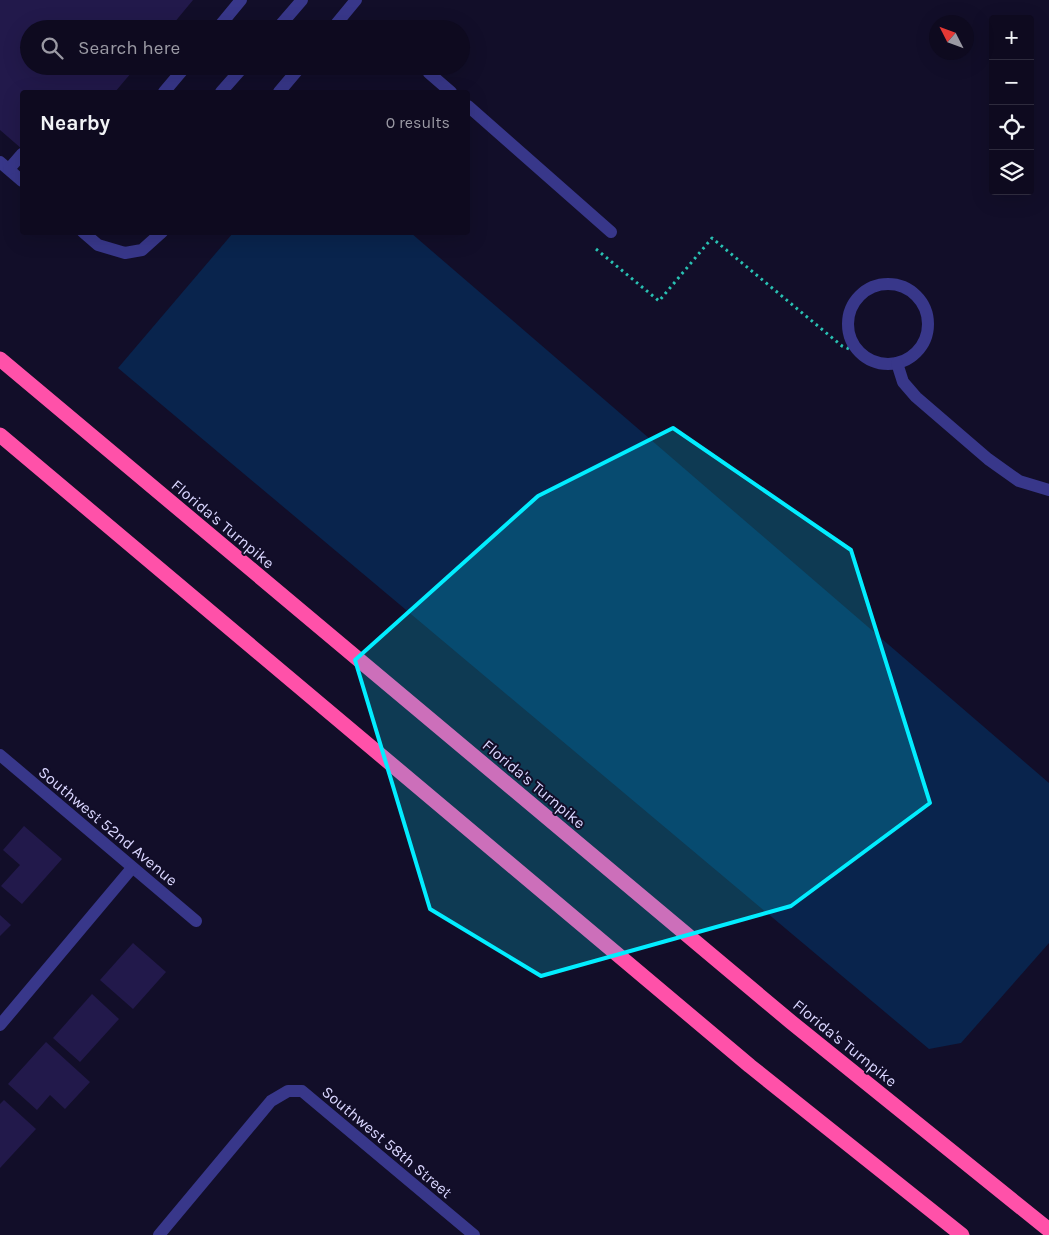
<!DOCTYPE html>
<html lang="en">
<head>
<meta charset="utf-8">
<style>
  :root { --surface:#0e0a1f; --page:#1c182c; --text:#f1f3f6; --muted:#9b9aa4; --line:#2e2b3d }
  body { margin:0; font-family:Karla,sans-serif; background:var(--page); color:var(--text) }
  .controls { position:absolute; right:15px; top:15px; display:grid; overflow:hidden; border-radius:5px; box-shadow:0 5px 20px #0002 }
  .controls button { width:45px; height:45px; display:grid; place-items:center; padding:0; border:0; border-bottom:1px solid var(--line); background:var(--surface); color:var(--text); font:25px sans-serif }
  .compass { position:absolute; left:929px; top:15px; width:45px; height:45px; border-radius:50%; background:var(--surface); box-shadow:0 5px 20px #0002; rotate:312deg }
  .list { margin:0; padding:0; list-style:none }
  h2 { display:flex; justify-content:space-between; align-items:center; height:65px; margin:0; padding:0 20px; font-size:21px }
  h2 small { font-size:16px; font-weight:400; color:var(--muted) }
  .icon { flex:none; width:28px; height:28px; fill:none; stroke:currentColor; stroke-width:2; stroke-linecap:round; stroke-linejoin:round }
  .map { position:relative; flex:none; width:1049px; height:1235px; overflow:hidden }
  .search { position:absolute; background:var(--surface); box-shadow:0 5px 20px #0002; left:20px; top:20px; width:450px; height:55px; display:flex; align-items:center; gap:12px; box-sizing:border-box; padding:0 18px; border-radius:28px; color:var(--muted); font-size:19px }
  .panel { position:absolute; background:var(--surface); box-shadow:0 5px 20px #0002; left:20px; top:90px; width:450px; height:145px; border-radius:5px }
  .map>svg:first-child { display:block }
  .water { fill:#09244d }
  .building { fill:#22194b }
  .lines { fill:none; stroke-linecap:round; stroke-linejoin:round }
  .path { stroke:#29c1b3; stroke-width:3; stroke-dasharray:2.5 4; stroke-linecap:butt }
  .minor { stroke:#38378a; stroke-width:12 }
  .highway { stroke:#ff51a9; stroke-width:15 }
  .marked { fill:#02edff; fill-opacity:0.2; stroke:#02edff; stroke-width:4; stroke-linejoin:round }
  .labels { text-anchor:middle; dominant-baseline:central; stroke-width:4; stroke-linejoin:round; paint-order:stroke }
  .street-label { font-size:16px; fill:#dad6ff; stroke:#120e29 }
</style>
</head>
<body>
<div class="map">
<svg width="1049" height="1235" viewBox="0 0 1049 1235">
  <rect width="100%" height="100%" fill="#120e29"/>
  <polygon class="water" points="233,233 411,233 1049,783 1049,943 961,1043 929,1049 118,368"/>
  <g class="building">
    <polygon points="0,0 193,0 169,29 29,29 29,66 137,66 115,92 22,92 22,149 0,130"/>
    <polygon points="24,826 62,859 22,904 1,886 20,865 3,850"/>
    <polygon points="0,915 11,925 0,936"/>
    <polygon points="133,943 166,972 133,1009 100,980"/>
    <polygon points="92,994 119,1019 80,1062 53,1038"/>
    <polygon points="46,1042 90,1082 65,1109 50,1095 37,1110 8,1084"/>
    <polygon points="4,1100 36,1129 0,1168 0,1104"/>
  </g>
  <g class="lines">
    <polyline class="path" points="596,249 659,301 712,238 842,346 861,354"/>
    <g class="minor">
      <polyline points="217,29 241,0"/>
      <polyline points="277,29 302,0"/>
      <polyline points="332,29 356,0"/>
      <polyline points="429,73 451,92"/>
      <polyline points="164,92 186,66"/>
      <polyline points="221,92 244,66"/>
      <polyline points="279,92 301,66"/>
      <polyline points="468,106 611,232"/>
      <polyline points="0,162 22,181"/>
      <polyline points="9,169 22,154"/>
      <polyline points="83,232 98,245 125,253 142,250 162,232"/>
      <circle cx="888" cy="324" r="40"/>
      <polyline points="897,363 903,382 916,397 988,459 1019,481 1049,490"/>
      <polyline points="0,755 196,921"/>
      <polyline points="0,1025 132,868"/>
      <polyline points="159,1235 271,1101 288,1091 302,1091 474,1235"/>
    </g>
    <g class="highway">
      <polyline points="0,359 791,1022 1049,1230"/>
      <polyline points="0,435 750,1066 962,1235"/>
    </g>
  </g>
  <path class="marked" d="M673 428 851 550 930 803 791 906 541 976 430 909 355 660 538 496Z"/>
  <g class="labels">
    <g class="street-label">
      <text transform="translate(223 524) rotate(40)">Florida's Turnpike</text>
      <text transform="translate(534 784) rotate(40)">Florida's Turnpike</text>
      <text transform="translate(108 826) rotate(40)">Southwest 52nd Avenue</text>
      <text transform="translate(845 1043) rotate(39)">Florida's Turnpike</text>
      <text transform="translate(387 1142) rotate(40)">Southwest 58th Street</text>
    </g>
  </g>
</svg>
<div class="controls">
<button>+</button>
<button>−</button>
<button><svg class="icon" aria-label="locate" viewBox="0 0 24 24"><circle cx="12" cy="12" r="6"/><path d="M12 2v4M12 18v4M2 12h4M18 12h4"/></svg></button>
<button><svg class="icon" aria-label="layers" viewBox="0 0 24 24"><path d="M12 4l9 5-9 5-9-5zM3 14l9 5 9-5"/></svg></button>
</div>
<svg class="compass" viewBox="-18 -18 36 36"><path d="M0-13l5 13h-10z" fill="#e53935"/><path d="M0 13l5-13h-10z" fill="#9b9aa4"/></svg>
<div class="search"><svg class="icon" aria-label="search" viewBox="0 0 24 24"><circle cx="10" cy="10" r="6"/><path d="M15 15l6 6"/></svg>Search here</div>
<section class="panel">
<h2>Nearby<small>0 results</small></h2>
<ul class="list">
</ul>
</section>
</div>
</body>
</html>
